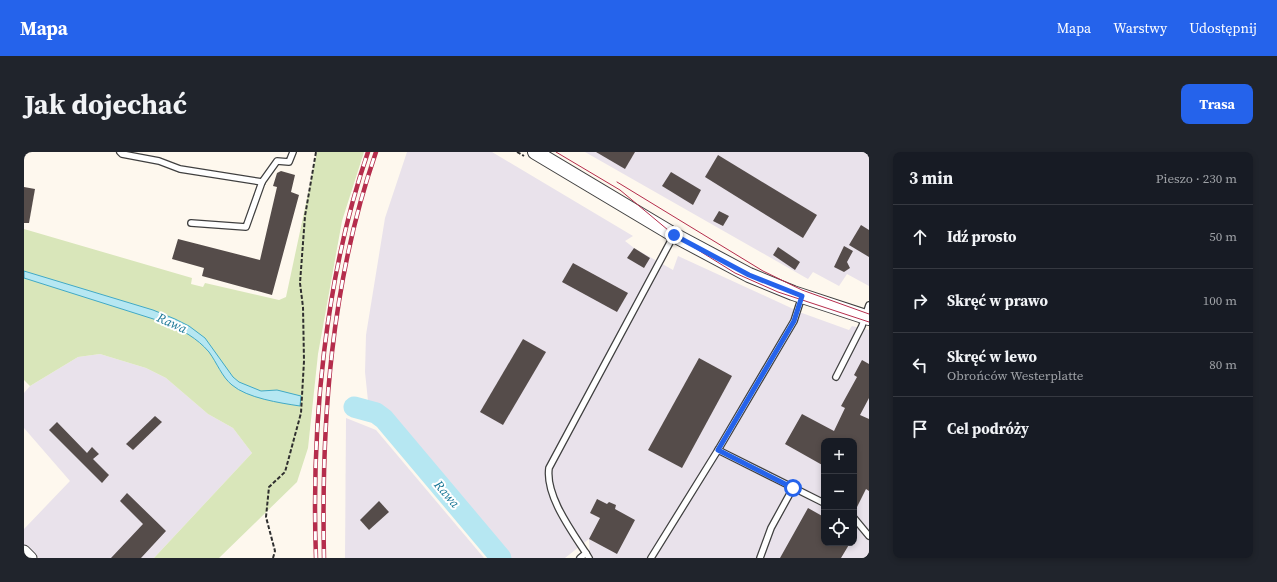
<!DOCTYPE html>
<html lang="pl">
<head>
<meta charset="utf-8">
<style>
  :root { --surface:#171b24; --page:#20242c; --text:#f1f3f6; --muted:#9ea1a6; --line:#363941; --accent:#2563eb }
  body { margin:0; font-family:"Source Serif 4",serif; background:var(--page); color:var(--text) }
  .controls { position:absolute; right:12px; bottom:12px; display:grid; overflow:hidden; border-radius:8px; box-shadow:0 2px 6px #0003 }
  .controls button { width:36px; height:36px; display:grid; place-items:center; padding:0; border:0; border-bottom:1px solid var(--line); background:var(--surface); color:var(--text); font:20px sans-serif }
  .stop { position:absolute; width:12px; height:12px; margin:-9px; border:3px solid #2563eb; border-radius:50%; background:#fff }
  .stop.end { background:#2563eb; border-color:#fff; box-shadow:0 1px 4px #0008 }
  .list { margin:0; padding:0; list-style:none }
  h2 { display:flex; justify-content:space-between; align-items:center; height:52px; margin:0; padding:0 16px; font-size:17px }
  h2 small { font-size:13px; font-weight:400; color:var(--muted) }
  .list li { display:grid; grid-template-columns:26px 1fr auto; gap:12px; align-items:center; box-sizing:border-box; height:64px; padding:0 16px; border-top:1px solid var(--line) }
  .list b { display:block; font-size:15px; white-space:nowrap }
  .list p { margin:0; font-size:13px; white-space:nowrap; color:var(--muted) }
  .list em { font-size:13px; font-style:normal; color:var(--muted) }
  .icon { flex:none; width:22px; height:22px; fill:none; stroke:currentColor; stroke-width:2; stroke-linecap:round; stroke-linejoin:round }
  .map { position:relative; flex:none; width:845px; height:406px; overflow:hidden; border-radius:8px }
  header { display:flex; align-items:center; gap:24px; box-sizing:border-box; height:56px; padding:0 20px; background:var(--accent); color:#fff }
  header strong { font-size:19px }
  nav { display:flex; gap:22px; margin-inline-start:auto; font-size:14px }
  .intro { display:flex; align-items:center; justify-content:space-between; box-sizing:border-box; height:96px; padding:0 24px }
  h1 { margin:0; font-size:28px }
  .button { padding:10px 18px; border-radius:8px; background:var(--accent); color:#fff; font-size:14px; font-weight:700 }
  main { display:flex; gap:24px; padding:0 24px }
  aside { flex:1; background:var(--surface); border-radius:8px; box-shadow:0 2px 6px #0003 }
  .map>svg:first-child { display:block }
  .industrial { fill:#e9e2eb; fill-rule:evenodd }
  .green { fill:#d9e6ba }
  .water { fill:#b6e7f2; stroke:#41a9c5 }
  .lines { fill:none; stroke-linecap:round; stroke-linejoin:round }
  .river { stroke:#b6e7f2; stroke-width:21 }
  .building { fill:#554c4a }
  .service-casing { stroke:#404040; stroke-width:8 }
  .minor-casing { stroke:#404040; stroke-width:13 }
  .tertiary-casing { stroke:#404040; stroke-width:16 }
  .path { stroke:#2f2f2f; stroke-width:2; stroke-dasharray:4 2; stroke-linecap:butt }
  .service { stroke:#fff; stroke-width:5.5 }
  .minor { stroke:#fff; stroke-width:11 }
  .tertiary { stroke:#fff; stroke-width:14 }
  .tram { stroke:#b52d4c; stroke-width:1 }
  .rail-casing { stroke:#b52d4c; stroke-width:4.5 }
  .rail { stroke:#fff; stroke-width:3; stroke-dasharray:9; stroke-linecap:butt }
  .route { stroke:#2563eb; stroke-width:5 }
  .labels { text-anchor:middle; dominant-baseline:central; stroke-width:4; stroke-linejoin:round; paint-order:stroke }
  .water-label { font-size:13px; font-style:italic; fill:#1d7998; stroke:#fff }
</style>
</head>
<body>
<header>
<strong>Mapa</strong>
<nav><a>Mapa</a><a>Warstwy</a><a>Udostępnij</a></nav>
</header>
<div class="intro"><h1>Jak dojechać</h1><a class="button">Trasa</a></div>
<main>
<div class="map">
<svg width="845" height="406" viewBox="0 0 845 406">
  <rect width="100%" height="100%" fill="#fef8ee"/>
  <g class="industrial">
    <path d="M383 0H468L609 84 601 89 610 96 649 118 654 104 778 161 825 178 828 174 845 178V406H566L565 387 541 406H486L431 343 364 260 344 249 341 220 342 183 361 66ZM800 289H830V391H800Z"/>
    <polygon points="561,0 845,0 845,134 823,122 815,134 789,120 784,127"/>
    <polygon points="76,202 122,216 142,226 184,262 209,276 228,301 130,406 15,406 0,393 0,377 46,329 0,276 0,241 6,234 54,205"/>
    <polygon points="322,266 352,278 460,406 321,406"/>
  </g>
  <polygon class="green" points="293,0 340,0 318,69 294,202 284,296 273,330 195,406 130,406 228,301 209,276 184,262 142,226 122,216 76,202 54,205 6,234 0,228 0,77 168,126 167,132 179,135 181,131 255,148 262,145"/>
  <path class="water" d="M0 119 129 158 151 167 165 174 181 186 209 225 215 230 237 239 253 238 277 244 276 254C256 251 223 246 208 233 198 225 193 211 185 200 173 186 158 178 142 171L0 126Z"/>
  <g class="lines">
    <polyline class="river" points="330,255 352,261 360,267 477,406"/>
  </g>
  <g class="building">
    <polygon points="572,0 611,0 601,17"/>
    <polygon points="694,3 793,63 779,86 681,25"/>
    <polygon points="257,19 271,23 267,40 275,43 248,143 178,124 180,116 148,107 154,87 236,108 253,35 249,34 253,21"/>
    <polygon points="647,20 677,38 669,53 638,34"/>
    <polygon points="0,35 11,37 5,71 0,71"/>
    <polygon points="695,59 705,64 699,74 689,69"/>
    <polygon points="837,73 845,78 845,105 825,93"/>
    <polygon points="820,94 829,99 823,110 826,116 820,120 810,115"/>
    <polygon points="754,95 776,110 771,118 749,103"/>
    <polygon points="610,96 626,106 620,116 603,106"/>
    <polygon points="549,111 604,141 593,160 538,130"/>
    <polygon points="499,187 522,200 479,273 456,260"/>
    <polygon points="675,206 708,224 658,316 624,298"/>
    <polygon points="838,208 845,212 845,246 836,263 845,267 845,339 842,337 830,361 830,289 800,289 800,314 761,292 778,262 810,279 821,256 817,254 833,225 830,223"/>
    <polygon points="131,264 138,270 109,298 102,292"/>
    <polygon points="33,270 63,301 68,295 75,302 69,307 85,323 78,331 25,278"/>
    <polygon points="103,341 142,379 117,406 87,406 119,372 96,349"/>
    <polygon points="573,347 583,352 585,350 592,353 591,357 611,368 593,402 565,387 576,366 566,361"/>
    <polygon points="355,349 365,360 345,378 336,368"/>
    <polygon points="784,356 800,365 800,391 826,391 817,406 756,406"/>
  </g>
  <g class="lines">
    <g class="service-casing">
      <g id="service">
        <polyline points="96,0 98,2 135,9 156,17 238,30"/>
        <polyline points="167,71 222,75 238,30 253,9 265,10 269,0"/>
        <polyline points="812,225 838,174 845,153"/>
        <polyline points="694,298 800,351"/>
        <polyline points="830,366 845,384"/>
        <polyline points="556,406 562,401"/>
        <path d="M565 406C550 382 521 345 525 316L650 83"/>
        <polyline points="627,406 694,298 770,169 778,144"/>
        <polyline points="736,406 747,376 769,336"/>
      </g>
    </g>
    <g class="minor-casing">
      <polyline id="minor" points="0,399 7,406"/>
    </g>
    <g class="tertiary-casing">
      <polyline id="tertiary" points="511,0 650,83 725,123 769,141 845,166"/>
    </g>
    <g class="path">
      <polyline points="493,0 500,4"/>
      <polyline points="249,406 251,399 242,365 245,335 261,320 277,261 280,209 279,155 276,131 281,64 292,0"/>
    </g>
    <use href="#service" class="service"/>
    <use href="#minor" class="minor"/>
    <use href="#tertiary" class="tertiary"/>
    <g class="tram">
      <polyline points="532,0 596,38 650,83 711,121 754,140 845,170"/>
      <polyline points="593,30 739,119 778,138 845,162"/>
    </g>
    <g class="rail-casing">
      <g id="rail">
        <path d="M292 406C287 274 301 125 344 0"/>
        <path d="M300 406C297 269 307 130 352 0"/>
      </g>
    </g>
    <use href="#rail" class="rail"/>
  </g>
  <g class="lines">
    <polyline class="route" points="650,83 725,123 778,144 770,169 694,298 769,336"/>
  </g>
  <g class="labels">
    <g class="water-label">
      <text transform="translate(148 171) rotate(24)">Rawa</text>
      <text transform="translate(423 342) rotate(50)">Rawa</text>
    </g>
  </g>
</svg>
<div class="controls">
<button>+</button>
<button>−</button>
<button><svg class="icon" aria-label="locate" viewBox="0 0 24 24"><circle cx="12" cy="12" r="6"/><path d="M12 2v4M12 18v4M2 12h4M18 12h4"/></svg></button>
</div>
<div class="stop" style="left:769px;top:336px"></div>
<div class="stop end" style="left:650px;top:83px"></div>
</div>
<aside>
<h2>3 min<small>Pieszo · 230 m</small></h2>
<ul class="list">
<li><svg class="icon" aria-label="ahead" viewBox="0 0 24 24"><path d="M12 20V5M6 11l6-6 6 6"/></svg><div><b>Idź prosto</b></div><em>50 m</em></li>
<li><svg class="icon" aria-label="right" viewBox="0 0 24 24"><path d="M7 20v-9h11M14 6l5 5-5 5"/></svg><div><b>Skręć w prawo</b></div><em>100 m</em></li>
<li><svg class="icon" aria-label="left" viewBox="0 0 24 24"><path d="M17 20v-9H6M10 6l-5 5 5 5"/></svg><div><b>Skręć w lewo</b><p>Obrońców Westerplatte</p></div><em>80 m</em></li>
<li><svg class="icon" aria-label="arrive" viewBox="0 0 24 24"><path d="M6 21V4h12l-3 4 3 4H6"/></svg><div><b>Cel podróży</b></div></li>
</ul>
</aside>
</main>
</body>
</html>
